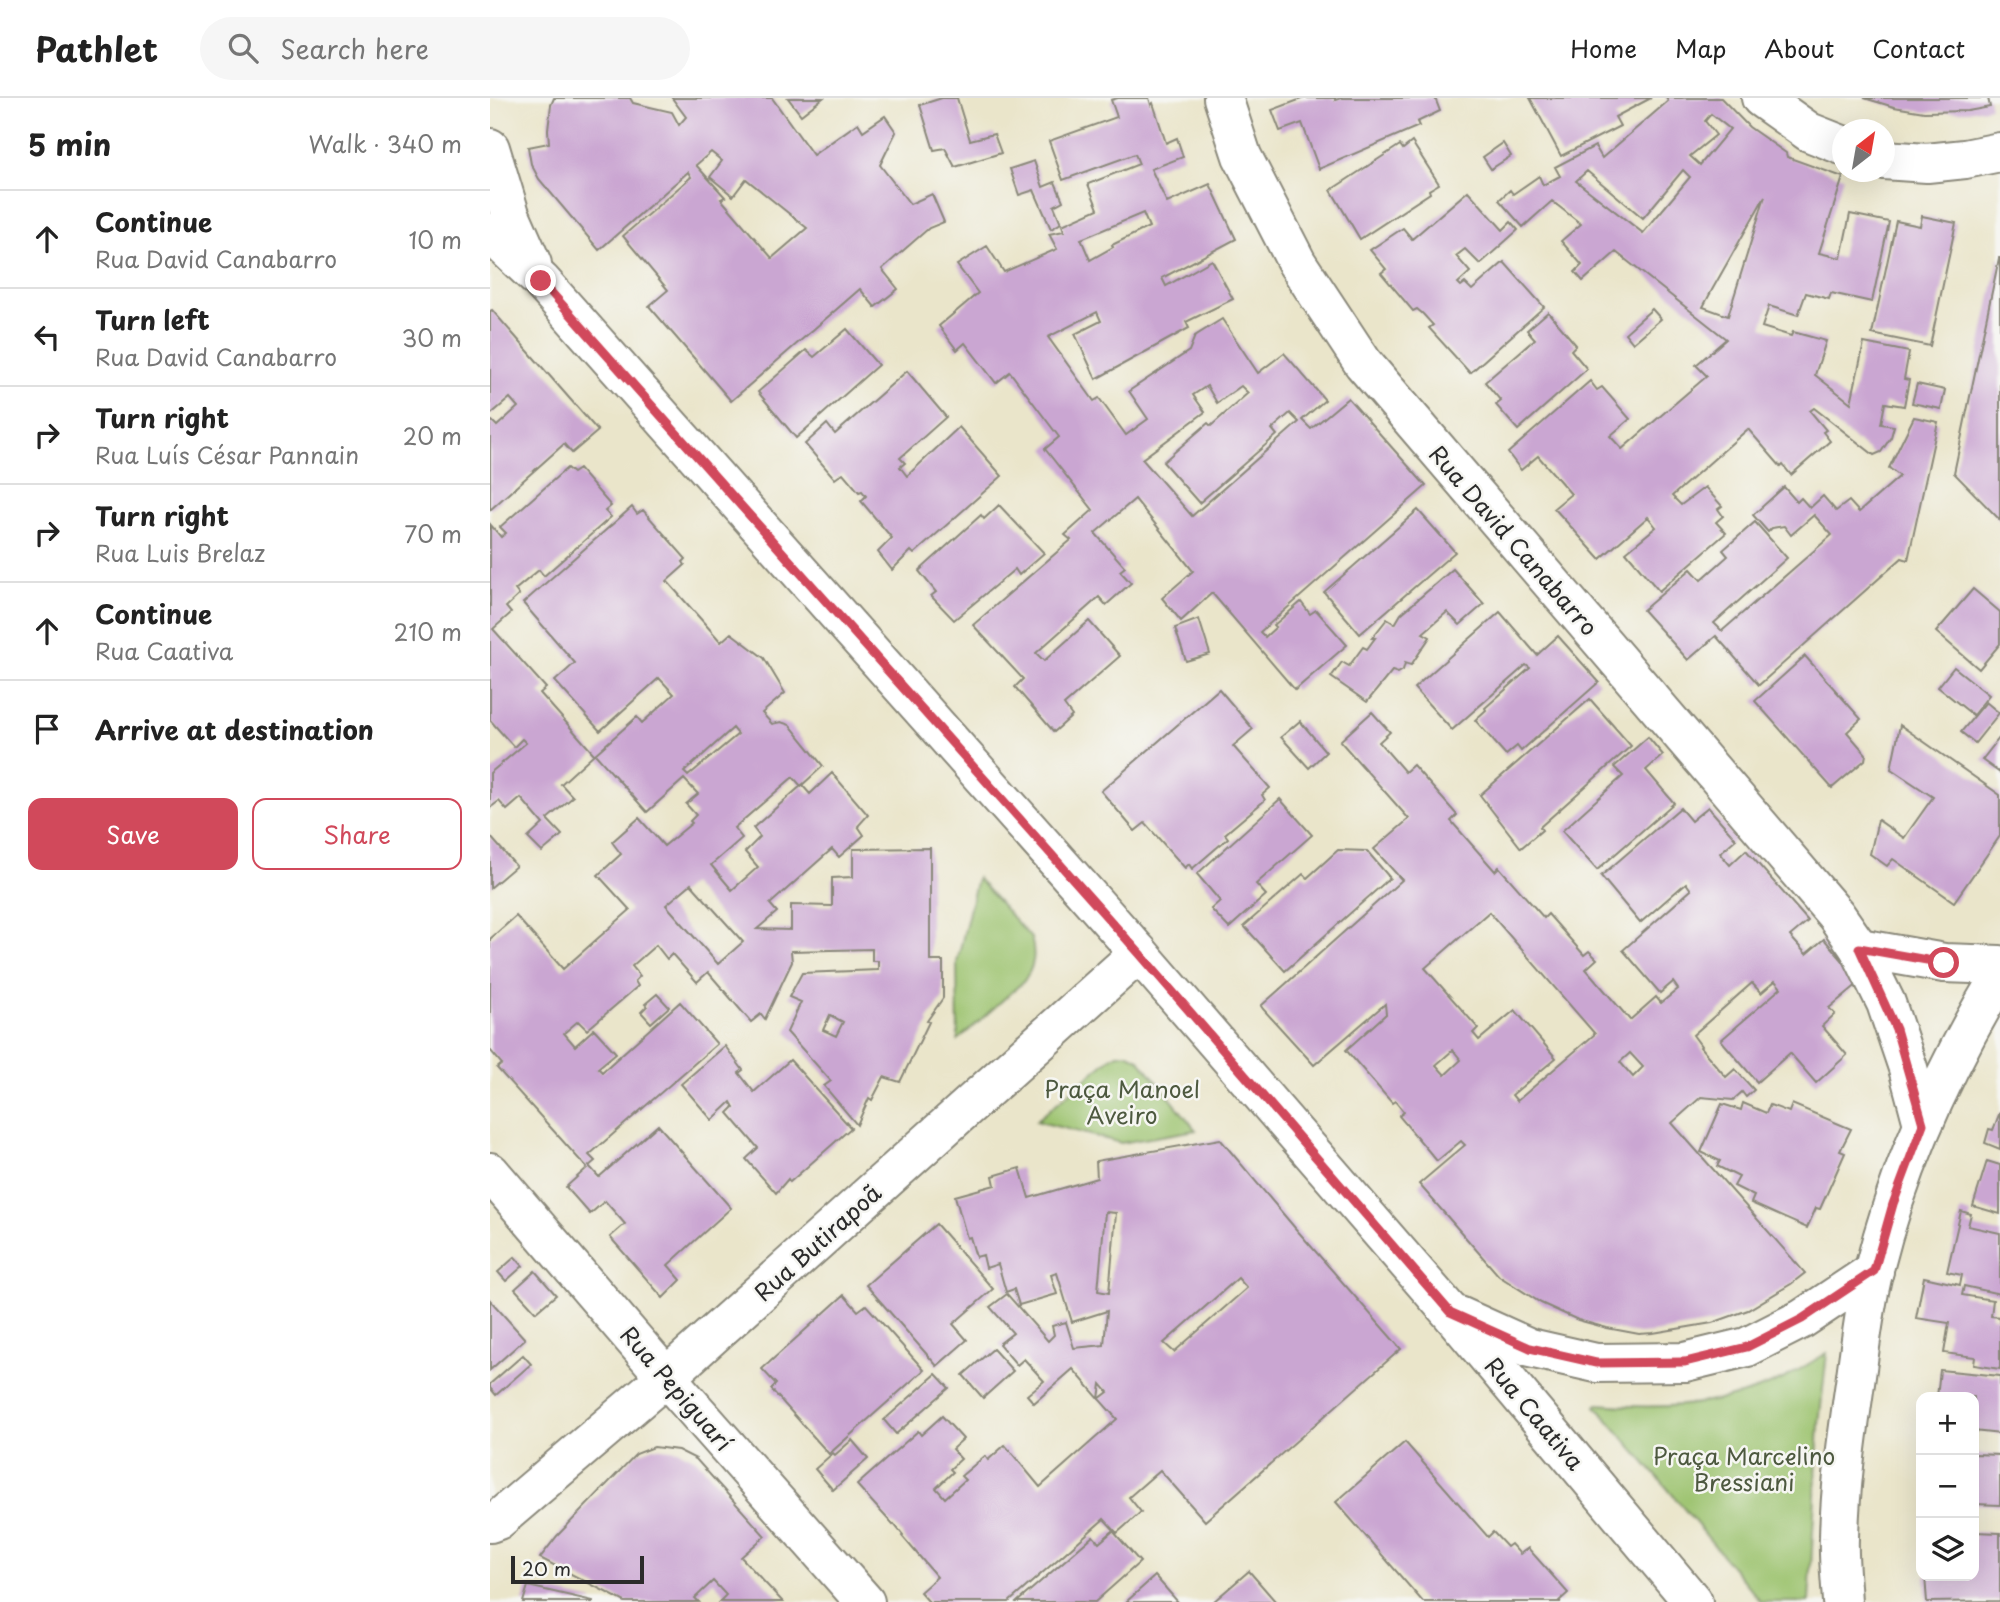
<!DOCTYPE html>
<html lang="en">
<head>
<meta charset="utf-8">
<style>
  :root { --surface:#fff; --page:#f6f6f6; --text:#222; --muted:#767676; --line:#e0e0e0; --accent:#d1495b }
  body { margin:0; font-family:"Playpen Sans",sans-serif; background:var(--page); color:var(--text) }
  .controls { position:absolute; right:21px; bottom:21px; display:grid; overflow:hidden; border-radius:14px; box-shadow:0 7px 28px #0002 }
  .controls button { width:63px; height:63px; display:grid; place-items:center; padding:0; border:0; border-bottom:2px solid var(--line); background:var(--surface); color:var(--text); font:35px sans-serif }
  .compass { position:absolute; left:1342px; top:21px; width:63px; height:63px; border-radius:50%; background:var(--surface); box-shadow:0 7px 28px #0002; rotate:31deg }
  .scale { position:absolute; left:21px; bottom:18px; width:133px; box-sizing:border-box; padding-left:7px; border:4px solid #2b2b2b; border-top:0; font-size:19px; line-height:24px; white-space:nowrap; color:#2b2b2b; -webkit-text-stroke:5px #f6f6f2; paint-order:stroke }
  .stop { position:absolute; width:21px; height:21px; margin:-16px; border:5px solid #d1495b; border-radius:50%; background:#fff }
  .stop.end { background:#d1495b; border-color:#fff; box-shadow:0 2px 7px #0008 }
  .list { margin:0; padding:0; list-style:none }
  h2 { display:flex; justify-content:space-between; align-items:center; height:91px; margin:0; padding:0 28px; font-size:30px }
  h2 small { font-size:23px; font-weight:400; color:var(--muted) }
  .list li { display:grid; grid-template-columns:46px 1fr auto; gap:21px; align-items:center; box-sizing:border-box; height:98px; padding:0 28px; border-top:2px solid var(--line) }
  .list b { display:block; font-size:26px; white-space:nowrap }
  .list p { margin:0; font-size:23px; white-space:nowrap; color:var(--muted) }
  .list em { font-size:23px; font-style:normal; color:var(--muted) }
  .actions { display:flex; gap:14px; padding:21px 28px }
  .actions a { flex:1; padding:16px 0; border:2px solid var(--accent); border-radius:14px; text-align:center; font-size:24px; color:var(--accent) }
  .actions .main { background:var(--accent); color:#fff }
  .icon { flex:none; width:38px; height:38px; fill:none; stroke:currentColor; stroke-width:2; stroke-linecap:round; stroke-linejoin:round }
  .map { position:relative; flex:none; width:1510px; height:1504px; overflow:hidden }
  header { display:flex; align-items:center; gap:42px; box-sizing:border-box; height:98px; padding:0 35px; background:var(--surface); border-bottom:2px solid var(--line) }
  header strong { font-size:33px }
  nav { display:flex; gap:38px; margin-inline-start:auto; font-size:24px }
  .search { width:490px; height:63px; background:var(--page); display:flex; align-items:center; gap:18px; box-sizing:border-box; padding:0 24px; border-radius:38px; color:var(--muted); font-size:26px }
  main { display:flex }
  aside { flex:1; background:var(--surface) }
  .map>svg:first-child { display:block }
  .green { fill:#9cc36e; stroke:#64774c; stroke-width:2 }
  .building { fill:#caa6d2; fill-rule:evenodd }
  .lines { fill:none; stroke-linecap:round; stroke-linejoin:round }
  .minor-casing { stroke:#8a887a; stroke-width:42 }
  .minor { stroke:#fff; stroke-width:38 }
  .route { stroke:#d1495b; stroke-width:9 }
  .labels { text-anchor:middle; dominant-baseline:central; stroke-width:5; stroke-linejoin:round; paint-order:stroke }
  .street-label { font-size:23px; fill:#2b2b2b; stroke:#f6f6f2 }
  .park-label { font-size:23px; fill:#4d593f; stroke:#f6f6f2 }
</style>
</head>
<body>
<header>
<strong>Pathlet</strong>
<div class="search"><svg class="icon" aria-label="search" viewBox="0 0 24 24"><circle cx="10" cy="10" r="6"/><path d="M15 15l6 6"/></svg>Search here</div>
<nav><a>Home</a><a>Map</a><a>About</a><a>Contact</a></nav>
</header>
<main>
<aside>
<h2>5 min<small>Walk · 340 m</small></h2>
<ul class="list">
<li><svg class="icon" aria-label="ahead" viewBox="0 0 24 24"><path d="M12 20V5M6 11l6-6 6 6"/></svg><div><b>Continue</b><p>Rua David Canabarro</p></div><em>10 m</em></li>
<li><svg class="icon" aria-label="left" viewBox="0 0 24 24"><path d="M17 20v-9H6M10 6l-5 5 5 5"/></svg><div><b>Turn left</b><p>Rua David Canabarro</p></div><em>30 m</em></li>
<li><svg class="icon" aria-label="right" viewBox="0 0 24 24"><path d="M7 20v-9h11M14 6l5 5-5 5"/></svg><div><b>Turn right</b><p>Rua Luís César Pannain</p></div><em>20 m</em></li>
<li><svg class="icon" aria-label="right" viewBox="0 0 24 24"><path d="M7 20v-9h11M14 6l5 5-5 5"/></svg><div><b>Turn right</b><p>Rua Luis Brelaz</p></div><em>70 m</em></li>
<li><svg class="icon" aria-label="ahead" viewBox="0 0 24 24"><path d="M12 20V5M6 11l6-6 6 6"/></svg><div><b>Continue</b><p>Rua Caativa</p></div><em>210 m</em></li>
<li><svg class="icon" aria-label="arrive" viewBox="0 0 24 24"><path d="M6 21V4h12l-3 4 3 4H6"/></svg><div><b>Arrive at destination</b></div></li>
</ul>
<div class="actions"><a class="main">Save</a><a>Share</a></div>
</aside>
<div class="map">
<svg width="1510" height="1504" viewBox="0 0 1510 1504">
  <rect width="100%" height="100%" fill="#f6f6f2"/>
  <filter id="ink" filterUnits="userSpaceOnUse"><feTurbulence type="fractalNoise" baseFrequency=".0143" numOctaves="2"/><feDisplacementMap in="SourceGraphic" scale="14" xChannelSelector="R" yChannelSelector="G"/><feConvolveMatrix kernelMatrix="1 2 1 2 8 2 1 2 1" color-interpolation-filters="sRGB"/></filter>
  <filter id="wash" filterUnits="userSpaceOnUse"><feTurbulence type="fractalNoise" baseFrequency=".00686" numOctaves="4" result="noise"/><feDisplacementMap in="SourceGraphic" scale="28" xChannelSelector="R" yChannelSelector="G"/><feGaussianBlur stdDeviation="1.57" result="paint"/><feColorMatrix in="noise" values="0 0 0 0 0 0 0 0 0 0 0 0 0 0 0 0 0 1.4 0 .05"/><feComposite in="paint" operator="in"/></filter>
  <g filter="url(#wash)">
    <rect width="100%" height="100%" fill="#eae5ca"/>
    <g class="green">
      <path d="M487 780 541 840C546 856 544 869 534 883L468 942 467 864Z"/>
      <polygon points="637,955 649,961 706,1032 631,1045 546,1023 619,961 628,956"/>
      <path d="M1337 1255 1329 1326 1319 1504H1271L1177 1390 1106 1308 1108 1306C1170 1312 1237 1309 1295 1280 1309 1272 1323 1263 1337 1255Z"/>
    </g>
    <g id="blocks">
      <g class="building">
        <path d="M64 0H140L143 5 182 14 189 27 196 19 182 0H282L323 57 368 25 373 33 395 18 406 34 390 67 420 106 442 96 454 124 439 130 392 171 408 191 385 209 370 191 241 303 159 208 178 192 133 138 201 79 198 74 109 152 49 81 41 66 38 49 59 45 58 32 61 7ZM221 54 232 63 220 79 243 98 256 81 317 130 282 160 231 101 235 99 206 67Z"/>
        <polygon points="298,0 333,0 311,17"/>
        <polygon points="452,0 467,0 480,42 504,36 511,55 465,69 455,50 444,52 430,7"/>
        <path d="M628 0H659L661 7 663 5 676 45 687 40 693 59 661 71 677 105 720 86 746 141 672 180 676 188 722 162 743 201 696 224 699 230 606 281 585 236 611 223 607 214 558 239 604 303 609 300 636 337 658 321 639 293 699 253 705 238 732 221 768 275 794 255 835 302 812 322 821 331 858 300 936 388 770 534 775 539 786 529 784 527 811 504 820 516 826 512 857 547 805 592 722 495 691 523 672 500 703 473 645 401 605 435 635 469 630 473 641 485 616 507 609 499 546 555 554 563 599 523 630 558 574 607 582 618 564 634 525 589 533 581 483 527 581 442 575 437 603 412 555 351 569 339 520 274 506 285 475 245 467 252 449 228 488 195 467 167 497 148 514 174 567 151 559 136 574 133 572 127 608 111 598 86 649 66 645 56 573 82 559 43 627 19 621 2ZM653 115 659 129 622 147 623 149 600 162 591 141ZM717 288 727 305 751 288 758 295 721 328 718 325 673 364 709 405 787 337 782 331 800 315 809 324 702 418 652 361 715 314 703 297Z"/>
        <polygon points="814,0 845,0 845,2 851,0 945,0 950,13 927,24 929,28 829,71 812,25 790,33 782,12"/>
        <polygon points="1040,0 1161,0 1125,19 1130,28 1071,58"/>
        <path d="M1176 0H1231L1259 29 1296 55 1297 59 1353 79 1329 155 1351 160 1360 116 1399 124 1382 204 1341 195 1339 201 1316 195 1308 217 1279 208 1272 229 1301 238 1303 234 1336 243 1325 277 1361 305 1374 245 1419 254 1414 281 1419 282 1414 308 1395 305 1391 326 1404 328 1401 339 1391 354 1384 357 1324 310 1320 313 1336 332 1333 334 1340 343 1301 377 1293 367 1291 369 1258 331 1182 398 1191 407 1215 389 1232 408 1228 411 1233 418 1226 424 1236 435 1169 493 1136 454 1166 429 1158 419 1110 461 1064 410 1081 396 1048 358 1031 372 1018 355 1100 283 1107 292 1112 289 1140 321 1120 338 1132 351 1217 278 1206 267 1236 241 1126 154 1093 183 1085 174 1092 167 1071 143 1091 126 1062 103 1033 129 1009 102 1020 92 1023 96 1049 78 1053 87 1070 78 1065 69 1105 48 1112 60 1178 3ZM1221 16 1240 31 1210 67 1200 58 1226 37 1215 23ZM1193 72 1200 79 1153 135 1086 83 1097 73 1153 120ZM1275 98 1238 218 1213 209 1222 192Z"/>
        <polygon points="1374,0 1498,0 1500,9 1478,13 1434,14 1404,9"/>
        <polygon points="922,44 949,86 939,92 940,95 870,141 841,92 910,47 913,51"/>
        <polygon points="1013,45 1021,58 1001,71 993,59"/>
        <polygon points="544,63 553,89 565,84 573,103 564,108 571,125 561,131 544,92 529,97 520,71"/>
        <polygon points="978,93 1013,132 1021,124 1028,132 990,166 975,151 966,158 980,174 968,185 971,188 975,185 982,192 1014,164 1054,209 980,275 939,230 943,227 933,216 927,211 923,213 891,175 896,171 880,152 913,130 922,141"/>
        <polygon points="1432,118 1466,125 1440,248 1382,236 1406,123 1430,128"/>
        <polygon points="1509,160 1510,160 1510,422 1464,375"/>
        <polygon points="1162,211 1171,221 1143,245 1135,235"/>
        <polygon points="2,212 108,333 82,355 74,346 0,412 0,324 2,323 7,328 28,309 20,300 0,317 0,213"/>
        <polygon points="1058,214 1086,247 1081,252 1097,271 1028,332 1006,307 1011,303 995,284 1045,241 1037,232"/>
        <polygon points="357,231 388,267 306,340 268,294 316,252 324,259"/>
        <polygon points="417,273 456,319 410,360 415,365 410,369 417,378 469,329 512,378 424,456 421,453 402,472 388,454 402,440 371,403 376,398 372,393 369,394 353,375 345,381 315,346 337,326 345,336"/>
        <polygon points="1427,286 1455,292 1451,311 1422,305"/>
        <polygon points="1424,319 1448,324 1418,462 1412,460 1269,587 1226,538 1198,562 1153,512 1201,471 1211,482 1238,458 1233,452 1265,424 1297,460 1224,525 1232,533 1342,437 1324,417 1301,437 1294,428 1282,430 1278,434 1263,417 1294,389 1307,404 1311,400 1320,410 1333,398 1346,413 1359,403 1369,414 1410,378 1399,370"/>
        <polygon points="77,370 83,375 89,371 121,408 115,413 121,419 54,478 49,472 25,492 29,497 16,509 21,515 3,531 56,590 50,595 104,656 71,686 83,699 57,721 72,737 52,754 38,740 53,726 31,700 17,712 9,703 0,710 0,675 36,645 32,641 24,649 0,622 0,426 11,439 16,435 10,429"/>
        <polygon points="509,407 554,455 529,477 525,471 464,522 441,498 446,494 429,473 491,417 494,421"/>
        <path d="M142 409 147 416 153 412 196 461 193 464 195 467 177 483 231 544 241 535 274 560 295 595 272 615 282 626 291 624 300 627 333 668 311 688 303 679 244 730 252 740 221 767 242 792 268 769 255 754 270 739 263 730 312 687 320 696 342 675 378 717 368 728 374 737 349 759 342 751 280 806 287 814 267 831 301 832V807L342 808V780L363 779V751L440 750V863H453V900L437 923 439 924 410 984 394 979 382 1002 379 1000 367 1027 334 988 341 983 297 934 311 904 299 899 312 875 388 872V863H382V851L301 853 302 864 275 921 271 916 261 924 218 874 207 884 182 856 177 861 166 847 142 868 150 878 145 883 148 888 97 932 88 923 74 935 85 948 104 931 126 955 108 970 112 974 190 904 227 946 99 1057 105 1063 99 1068 109 1079 168 1027 241 1110 178 1167 191 1182 173 1200 120 1139 135 1126 115 1103 100 1116 76 1089 97 1070 7 970 12 966 0 952V841L26 818 73 871 140 812 108 777 131 756 122 744 149 720 174 748 202 725 200 723 206 717 196 706 208 696 194 681 157 714 105 656 147 619 152 625 184 596 169 580 110 633 65 583 85 565 33 505ZM243 630 248 636 198 678 194 674ZM201 786 253 844 228 866 176 807ZM340 917 353 924 346 938 333 932Z"/>
        <polygon points="928,412 965,454 870,536 834,494"/>
        <polygon points="963,471 994,506 970,527 957,514 933,535 940,539 921,567 915,565 913,572 908,575 902,573 877,604 841,579 852,564 859,568 873,549 877,551 885,540 882,540 897,521 905,526 911,516"/>
        <polygon points="1483,491 1510,514 1510,546 1489,571 1446,534"/>
        <polygon points="1010,514 1047,557 1068,538 1109,584 1031,653 1027,648 1016,657 985,622 996,612 995,610 1040,570 1036,567 962,632 924,590"/>
        <polygon points="709,521 720,556 696,563 685,530"/>
        <polygon points="1315,558 1371,621 1357,634 1376,656 1375,662 1342,690 1265,603"/>
        <polygon points="1464,569 1499,597 1483,617 1448,589"/>
        <polygon points="729,591 763,631 743,648 780,690 772,697 775,702 735,736 738,740 702,771 699,766 695,770 655,725 645,733 611,693"/>
        <polygon points="1100,601 1141,648 1050,729 1052,732 1031,750 990,697"/>
        <polygon points="1496,604 1509,615 1485,645 1471,634"/>
        <path d="M882 614 900 634 889 644 915 674 923 667 967 717 961 723 1005 773 1009 769 1054 820 1058 816 1094 857 1099 853 1107 861 1096 871 1140 922 1166 899 1171 905 1188 891 1183 884 1170 895 1133 852 1201 792 1196 785 1150 825 1111 778 1190 710 1201 723 1218 709 1246 741 1230 755 1240 767 1256 752 1318 823 1300 838 1316 856 1334 841 1366 878 1369 885 1339 910 1345 916 1332 928 1357 957 1326 985 1300 955 1267 984 1231 942 1291 890 1285 883 1271 895 1262 885 1203 937 1211 948 1210 949 1236 979 1245 971 1264 992 1256 999 1252 994 1243 1002 1211 999 1182 1025 1315 1175 1301 1186 1258 1212 1222 1225 1163 1235 1149 1236 1117 1230 1088 1222 1051 1205 1009 1178 929 1086 975 1047 971 1043 947 1063 909 1018 914 1014 905 1003 902 1005 856 952 896 916 895 906 824 967 773 911 771 908 912 782 884 751 919 721 850 643ZM999 814 1105 936 1027 1003 1022 997 1066 960 1025 912 989 942 983 935 988 930 935 870ZM963 952 971 962 955 977 946 967ZM1140 955 1153 969 1143 979 1130 964Z"/>
        <polygon points="810,623 836,654 819,670 791,639"/>
        <polygon points="1410,627 1510,697 1510,738 1464,804 1403,761 1397,768 1380,756 1388,722 1414,740 1443,699 1401,671"/>
        <polygon points="1158,639 1173,657 1156,672 1184,705 1107,772 1072,733 1133,678 1124,669"/>
        <polygon points="1510,639 1510,675 1492,662"/>
        <polygon points="790,701 822,737 766,786 776,797 739,830 721,811 730,803 707,776"/>
        <polygon points="0,738 26,768 0,790"/>
        <polygon points="848,752 877,753 900,780 795,873 754,828 813,776 817,780"/>
        <polygon points="167,896 179,909 161,925 151,914 157,908 155,906"/>
        <polygon points="235,948 253,972 249,975 264,994 300,962 361,1030 300,1084 298,1081 286,1095 256,1061 268,1050 238,1015 244,1009 241,1004 222,1022 191,986"/>
        <polygon points="1253,1005 1276,1015 1280,1007 1299,1014 1302,1006 1361,1031 1350,1053 1355,1055 1330,1111 1326,1110 1317,1130 1261,1105 1264,1098 1244,1088 1249,1079 1227,1068 1230,1063 1211,1054 1232,1006 1251,1012"/>
        <polygon points="1510,1014 1510,1051 1495,1045 1499,1031 1503,1032"/>
        <path d="M730 1041 805 1130 911 1251 715 1423 670 1372 639 1399 651 1414 627 1435 614 1421 519 1504H439L430 1494 447 1479 412 1438 413 1437 404 1426 403 1427 367 1387 428 1333 431 1337 452 1318 473 1341 462 1351 471 1361 460 1371 463 1374 446 1390 455 1400 475 1382 471 1378 495 1358 498 1362 515 1347 550 1389 627 1321 609 1301 618 1294 611 1286 609 1301 583 1271 544 1305 537 1297 554 1283 534 1261 527 1267 509 1246 523 1235 500 1209 517 1196 558 1243 564 1237 562 1228 576 1224 584 1250 614 1247 617 1213 582 1224 567 1175 561 1177 567 1196 529 1207 524 1191 516 1194 508 1166 496 1170 493 1157 486 1159 480 1139 477 1140 465 1098 505 1087 503 1078 530 1070 539 1100 607 1080 606 1063ZM615 1114 626 1115 619 1195 608 1193ZM748 1180 757 1190 684 1254 674 1245Z"/>
        <polygon points="1497,1063 1510,1067 1510,1116 1483,1108"/>
        <polygon points="1471,1113 1481,1116 1478,1128 1510,1135 1510,1196 1474,1188 1472,1197 1503,1202 1501,1218 1510,1219 1510,1271 1484,1267 1485,1259 1454,1255 1459,1225 1426,1220 1434,1179 1470,1187 1472,1177 1457,1174"/>
        <polygon points="446,1126 503,1191 463,1226 477,1242 447,1268 376,1187"/>
        <polygon points="25,1159 33,1168 16,1183 8,1174"/>
        <polygon points="45,1173 66,1197 46,1214 25,1191"/>
        <polygon points="354,1197 368,1213 376,1207 434,1272 339,1356 281,1291 286,1286 272,1271"/>
        <polygon points="0,1202 35,1241 0,1272"/>
        <polygon points="503,1251 523,1273 493,1300 473,1277"/>
        <polygon points="33,1257 41,1266 6,1297 0,1290 0,1286"/>
        <polygon points="1450,1272 1510,1278 1510,1336 1484,1333 1484,1299 1447,1299"/>
        <polygon points="446,1276 459,1290 406,1336 394,1322"/>
        <polygon points="362,1342 378,1361 343,1392 325,1371 343,1355 345,1357"/>
        <polygon points="915,1344 998,1439 1003,1434 1017,1449 1021,1446 1030,1456 1038,1450 1078,1495 1069,1503 1071,1504 933,1504 846,1404"/>
        <polygon points="164,1349 188,1352 206,1361 275,1438 251,1459 293,1504 229,1504 236,1497 223,1483 205,1500 209,1504 135,1504 50,1460 67,1438 146,1356"/>
        <polygon points="1484,1356 1510,1357 1510,1407 1484,1406"/>
        <polygon points="623,1433 650,1464 605,1504 527,1504 603,1438 609,1445"/>
        <polygon points="1484,1434 1510,1435 1510,1503 1437,1504 1435,1478 1484,1478"/>
        <polygon points="759,1473 786,1504 723,1504"/>
        <polygon points="665,1478 688,1504 636,1504"/>
        <polygon points="38,1488 103,1503 103,1504 33,1504"/>
      </g>
    </g>
  </g>
  <g filter="url(#ink)">
    <use href="#blocks" fill-opacity="0" stroke="#8a887a" stroke-width="2"/>
    <g class="lines">
      <g class="minor-casing">
        <g id="minor">
          <polyline points="733,0 752,58 807,165 873,265 1346,817 1369,850 1396,905 1418,970 1433,1026"/>
          <polyline points="1271,0 1319,34 1352,47"/>
          <polyline points="0,50 20,116 42,166"/>
          <polyline points="1394,62 1437,65 1475,61 1510,54"/>
          <polyline points="0,135 51,183 649,855 960,1214 1203,1504"/>
          <polyline points="1369,850 1454,865 1510,867"/>
          <polyline points="0,1074 176,1279 375,1504"/>
          <polyline points="969,1218 1040,1250 1106,1265 1195,1264 1257,1249 1312,1221 1384,1173"/>
          <polyline points="0,1425 8,1422 176,1279 649,855"/>
          <path d="M1352 1504C1351 1483 1348 1461 1349 1440 1350 1390 1357 1341 1364 1292 1370 1251 1374 1210 1384 1171 1410 1067 1455 969 1510 878"/>
        </g>
      </g>
      <use href="#minor" class="minor"/>
    </g>
  </g>
  <g class="lines" filter="url(#ink)">
    <polyline class="route" points="51,183 649,855 960,1214 1040,1250 1106,1265 1195,1264 1257,1249 1312,1221 1384,1173 1403,1106 1433,1026 1406,931 1369,850 1454,865"/>
  </g>
  <g class="labels">
    <g class="street-label">
      <text transform="translate(1024 442) rotate(49)">Rua David Canabarro</text>
      <text transform="translate(327 1144) rotate(-42)">Rua Butirapoã</text>
      <text transform="translate(187 1290) rotate(49)">Rua Pepiguarí</text>
      <text transform="translate(1045 1315) rotate(50)">Rua Caativa</text>
    </g>
    <g class="park-label">
      <text x="632" y="990">Praça Manoel<tspan x="632" dy="26">Aveiro</tspan></text>
      <text x="1254" y="1357">Praça Marcelino<tspan x="1254" dy="26">Bressiani</tspan></text>
    </g>
  </g>
</svg>
<div class="controls">
<button>+</button>
<button>−</button>
<button><svg class="icon" aria-label="layers" viewBox="0 0 24 24"><path d="M12 4l9 5-9 5-9-5zM3 14l9 5 9-5"/></svg></button>
</div>
<svg class="compass" viewBox="-18 -18 36 36"><path d="M0-13l5 13h-10z" fill="#e53935"/><path d="M0 13l5-13h-10z" fill="#767676"/></svg>
<div class="scale">20 m</div>
<div class="stop" style="left:1454px;top:865px"></div>
<div class="stop end" style="left:51px;top:183px"></div>
</div>
</main>
</body>
</html>
